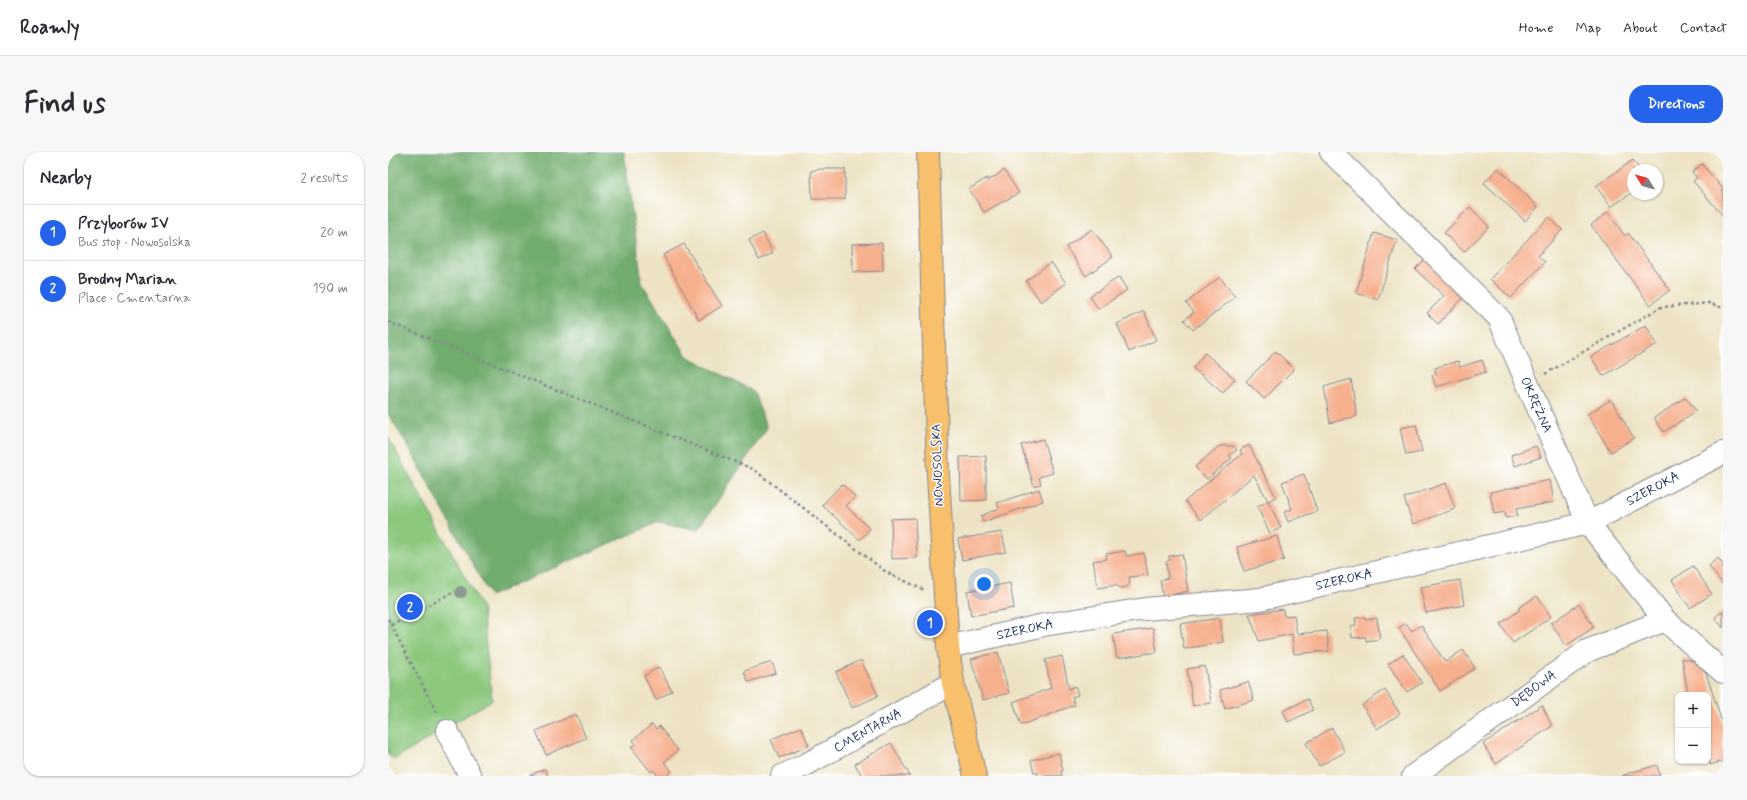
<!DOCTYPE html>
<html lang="en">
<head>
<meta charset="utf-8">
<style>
  :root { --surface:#fff; --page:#f7f7f7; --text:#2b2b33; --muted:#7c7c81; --line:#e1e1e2; --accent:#2563eb }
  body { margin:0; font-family:Mynerve,sans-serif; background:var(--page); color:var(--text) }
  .controls { position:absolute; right:12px; bottom:12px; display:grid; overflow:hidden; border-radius:8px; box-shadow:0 1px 3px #0004 }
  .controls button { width:36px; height:36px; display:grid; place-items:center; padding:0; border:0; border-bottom:1px solid var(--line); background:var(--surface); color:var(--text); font:20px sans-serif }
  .compass { position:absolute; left:1239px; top:12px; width:36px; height:36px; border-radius:50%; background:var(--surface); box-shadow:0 1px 3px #0004; rotate:307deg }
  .you { position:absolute; left:596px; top:432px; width:14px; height:14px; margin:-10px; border:3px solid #fff; border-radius:50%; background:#1a73e8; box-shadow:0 0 0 6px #1a73e833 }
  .badge { display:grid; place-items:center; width:26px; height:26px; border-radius:50%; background:var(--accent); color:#fff; font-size:13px; font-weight:700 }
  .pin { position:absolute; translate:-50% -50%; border:2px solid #fff; box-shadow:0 1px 4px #0006 }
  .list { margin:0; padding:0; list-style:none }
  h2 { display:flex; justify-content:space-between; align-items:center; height:52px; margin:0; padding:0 16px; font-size:17px }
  h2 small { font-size:13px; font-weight:400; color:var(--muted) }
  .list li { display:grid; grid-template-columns:26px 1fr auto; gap:12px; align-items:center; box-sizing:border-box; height:56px; padding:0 16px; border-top:1px solid var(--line) }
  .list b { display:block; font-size:15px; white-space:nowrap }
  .list p { margin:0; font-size:13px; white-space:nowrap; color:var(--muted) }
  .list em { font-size:13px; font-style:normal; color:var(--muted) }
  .map { position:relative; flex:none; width:1335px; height:624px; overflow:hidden; border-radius:16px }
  header { display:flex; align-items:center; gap:24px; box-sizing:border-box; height:56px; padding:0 20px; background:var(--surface); border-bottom:1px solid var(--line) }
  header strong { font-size:19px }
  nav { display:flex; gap:22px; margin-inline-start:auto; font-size:14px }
  .intro { display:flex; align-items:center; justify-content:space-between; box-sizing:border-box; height:96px; padding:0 24px }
  h1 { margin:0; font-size:28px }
  .button { padding:10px 18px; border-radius:16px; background:var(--accent); color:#fff; font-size:14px; font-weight:700 }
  main { display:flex; gap:24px; padding:0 24px }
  aside { flex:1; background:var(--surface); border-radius:16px; box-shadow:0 1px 3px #0004 }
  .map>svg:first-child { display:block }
  .green { fill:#8bc87d; stroke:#537c6e }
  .forest { fill:#70ac6c; stroke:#466e65 }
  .building { fill:#f6b08e }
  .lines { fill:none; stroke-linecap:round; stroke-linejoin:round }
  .minor-casing { stroke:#848991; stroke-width:24 }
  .major-casing { stroke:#848991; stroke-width:24 }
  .path { stroke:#848991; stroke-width:2.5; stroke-dasharray:3 3; stroke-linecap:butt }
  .minor { stroke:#fff; stroke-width:22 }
  .major { stroke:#f8bf6c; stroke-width:22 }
  .tree { fill:#8c9991 }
  .labels { text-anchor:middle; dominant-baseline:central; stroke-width:3; stroke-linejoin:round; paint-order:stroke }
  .street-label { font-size:13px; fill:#1b2f5e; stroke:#fff }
</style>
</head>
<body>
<header>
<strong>Roamly</strong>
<nav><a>Home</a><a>Map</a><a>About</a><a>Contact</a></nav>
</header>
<div class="intro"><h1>Find us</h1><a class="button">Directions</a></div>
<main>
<aside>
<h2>Nearby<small>2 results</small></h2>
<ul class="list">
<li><span class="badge">1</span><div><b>Przyborów IV</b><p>Bus stop · Nowosolska</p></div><em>20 m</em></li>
<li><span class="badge">2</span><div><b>Brodny Marian</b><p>Place · Cmentarna</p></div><em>190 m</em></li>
</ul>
</aside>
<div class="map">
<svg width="1335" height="624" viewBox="0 0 1335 624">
  <rect width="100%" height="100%" fill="#fff"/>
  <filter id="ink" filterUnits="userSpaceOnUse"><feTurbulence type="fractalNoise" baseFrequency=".025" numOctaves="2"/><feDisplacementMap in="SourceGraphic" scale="8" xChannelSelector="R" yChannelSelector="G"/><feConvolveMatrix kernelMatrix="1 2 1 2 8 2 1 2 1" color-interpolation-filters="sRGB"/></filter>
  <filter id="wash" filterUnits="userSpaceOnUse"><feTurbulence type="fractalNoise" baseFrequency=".012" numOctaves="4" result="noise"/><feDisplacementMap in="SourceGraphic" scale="16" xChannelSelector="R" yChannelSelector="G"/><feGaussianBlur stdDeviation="0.9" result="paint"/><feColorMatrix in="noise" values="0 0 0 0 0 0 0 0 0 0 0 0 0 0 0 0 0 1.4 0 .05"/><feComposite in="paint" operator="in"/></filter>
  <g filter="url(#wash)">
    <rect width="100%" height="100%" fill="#ede3c4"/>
    <polygon class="green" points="0,285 94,456 104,548 7,607 0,603"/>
    <polygon class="forest" points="0,0 236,0 254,131 299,204 365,239 379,276 310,378 271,370 102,444 19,292 0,262"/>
    <g id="blocks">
      <g class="building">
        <polygon points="1245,8 1252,18 1245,18 1245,40 1223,55 1208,34"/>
        <polygon points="1314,12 1335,37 1335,64 1305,29 1309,26 1304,20"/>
        <polygon points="1110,16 1150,55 1137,69 1096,31"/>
        <polygon points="432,17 457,17 457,47 424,47 423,19"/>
        <polygon points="616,18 631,41 596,60 581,37 599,26 600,29"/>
        <polygon points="1082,55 1101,75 1076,100 1056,81"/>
        <polygon points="1220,60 1237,84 1240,81 1282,138 1262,153 1203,73"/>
        <polygon points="1161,65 1174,78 1150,104 1157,110 1123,146 1102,127"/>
        <polygon points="704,77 725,105 698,124 678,95"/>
        <polygon points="375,81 385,101 371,108 361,88"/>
        <polygon points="986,81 1009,88 990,148 968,141"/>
        <polygon points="494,91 495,119 465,120 464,92"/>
        <polygon points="296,92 334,154 311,168 275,103"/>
        <polygon points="1038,106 1077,144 1050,172 1039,161 1056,144 1027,117"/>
        <polygon points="663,110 678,131 653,150 638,129"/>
        <polygon points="731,125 739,138 710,157 702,144"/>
        <polygon points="832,125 847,145 805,178 796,168 806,160 798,151"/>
        <polygon points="756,159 768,188 741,200 729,172"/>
        <polygon points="1258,173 1269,192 1215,224 1203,205"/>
        <polygon points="888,199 906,217 876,247 858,229"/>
        <polygon points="817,201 847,227 835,241 805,216"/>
        <polygon points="1094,208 1098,220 1048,235 1044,223 1048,222 1047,216 1070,209 1072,215"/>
        <polygon points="963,227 969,264 942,271 936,235"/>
        <polygon points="1298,245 1308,259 1276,280 1266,266"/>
        <polygon points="1223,248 1246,286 1223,300 1199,262"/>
        <polygon points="1028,273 1034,300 1018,303 1012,276"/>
        <polygon points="655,287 665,321 651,325 653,332 646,334 633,293"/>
        <polygon points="861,293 888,345 880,349 893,376 882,381 869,355 880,349 866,323 813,368 797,349 854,302 852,298"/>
        <polygon points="831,294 845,294 849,298 841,303 844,306 819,327 807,315"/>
        <polygon points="1148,294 1153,305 1127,314 1123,303"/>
        <polygon points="598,304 598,348 573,349 572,305"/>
        <polygon points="916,322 929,359 900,370 896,360 904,357 894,330"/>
        <polygon points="1162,328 1166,350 1128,357 1130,364 1118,366 1117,360 1106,362 1102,340"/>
        <polygon points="1058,331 1067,357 1025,372 1016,346"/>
        <polygon points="454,332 467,345 458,354 482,377 472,388 434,353"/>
        <polygon points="651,337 655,349 595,370 593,364 611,356 609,351"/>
        <polygon points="527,366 529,406 504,407 503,367"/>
        <polygon points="614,380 618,400 574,408 570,387"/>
        <polygon points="889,384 896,408 856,419 849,395"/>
        <polygon points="737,399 738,404 756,401 760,423 741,425 742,431 739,435 732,436 728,433 710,436 705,409 719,407 718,402"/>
        <polygon points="794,402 800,439 775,445 772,428 780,426 778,410 782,408 781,404"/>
        <polygon points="1330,406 1335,413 1335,433 1321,414"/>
        <polygon points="1305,414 1324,442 1302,456 1284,428"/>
        <polygon points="1072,428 1076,453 1038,461 1032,435"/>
        <polygon points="622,431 626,456 583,464 579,439"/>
        <polygon points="1149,444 1163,465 1125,491 1112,472 1132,458 1130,456"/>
        <polygon points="1191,452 1206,475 1178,494 1163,471"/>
        <polygon points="895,457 896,464 906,463 909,482 939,479 941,499 906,502 904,482 871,489 861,462"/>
        <polygon points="1335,459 1335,476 1327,465"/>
        <polygon points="977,465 977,468 989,466 992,487 978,489 978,485 964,486 963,474 968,473 967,466"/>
        <polygon points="832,466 835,490 796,497 792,472"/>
        <polygon points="1018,471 1024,479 1033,473 1057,510 1075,498 1087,516 1052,539 1011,476"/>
        <polygon points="765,476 769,500 729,506 725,482"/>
        <polygon points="610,500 621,541 595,548 583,507"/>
        <polygon points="1015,502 1034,531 1019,540 1000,512"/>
        <polygon points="674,504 681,537 687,534 690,543 684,545 687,553 633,573 625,550 663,536 657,508"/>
        <polygon points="1294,506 1315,512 1335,573 1335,609 1322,613 1320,603 1320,543 1300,543"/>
        <polygon points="473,508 490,544 464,556 448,520"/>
        <polygon points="384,510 388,521 360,530 356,519"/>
        <polygon points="817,514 823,551 805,554 799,517"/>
        <polygon points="271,515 284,539 268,548 256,524"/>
        <polygon points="860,530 866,548 837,557 832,538"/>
        <polygon points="997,538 1012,562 989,577 974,553"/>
        <polygon points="920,547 925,558 900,570 895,559"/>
        <polygon points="1154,553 1164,574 1108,612 1095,592"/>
        <polygon points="188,562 198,586 158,603 148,579"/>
        <polygon points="264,572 268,577 271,574 290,598 276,610 284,619 279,624 270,624 265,618 263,620 243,595 248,592 245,588"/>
        <polygon points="413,575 421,594 391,606 383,587"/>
        <polygon points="944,576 957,600 931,614 918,591"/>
        <polygon points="503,591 522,624 474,624 467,612"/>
        <polygon points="671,601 675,619 673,620 674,624 650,624 649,620 646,621 643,608"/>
        <polygon points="1269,613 1272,624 1234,624 1241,621"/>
        <polygon points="157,617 160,624 140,624"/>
      </g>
    </g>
  </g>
  <g filter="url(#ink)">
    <use href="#blocks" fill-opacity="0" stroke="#848991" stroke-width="1"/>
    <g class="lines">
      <g class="minor-casing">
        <g id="minor">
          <polyline points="943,0 1111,166 1200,371 1277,468 1335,520"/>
          <polyline points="560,495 656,473 757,457 872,447 1200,371 1335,301"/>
          <polyline points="59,579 82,624"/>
          <polyline points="394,624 419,612 565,531"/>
          <polyline points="1025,624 1199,499 1277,468"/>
        </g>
      </g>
      <g class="major-casing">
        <polyline id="major" points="540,0 550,323 560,495 565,531 587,624"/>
      </g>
      <g class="path">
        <polyline points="0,170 365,317 498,420 536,438"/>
        <polyline points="1157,222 1273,155 1321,151 1335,156"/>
        <polyline points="0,467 49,561"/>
        <polyline points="3,473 67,439"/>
        <polyline points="0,619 10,624"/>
      </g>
      <use href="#minor" class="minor"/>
      <use href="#major" class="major"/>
    </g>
    <circle class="tree" cx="73" cy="440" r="6"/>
  </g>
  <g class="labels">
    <g class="street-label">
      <text transform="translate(1148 253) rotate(66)">OKRĘŻNA</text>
      <text transform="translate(550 313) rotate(-92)">NOWOSOLSKA</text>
      <text transform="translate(1265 337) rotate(-28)">SZEROKA</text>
      <text transform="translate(956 428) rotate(-13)">SZEROKA</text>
      <text transform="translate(637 478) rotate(-12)">SZEROKA</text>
      <text transform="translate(1146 537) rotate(-36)">DĘBOWA</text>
      <text transform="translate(480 579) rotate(-29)">CMENTARNA</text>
    </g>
  </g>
</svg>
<div class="controls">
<button>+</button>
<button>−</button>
</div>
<svg class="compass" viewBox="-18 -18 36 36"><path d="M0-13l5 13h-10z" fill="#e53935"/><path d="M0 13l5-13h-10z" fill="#7c7c81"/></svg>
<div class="you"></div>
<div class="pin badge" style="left:542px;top:471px">1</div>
<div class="pin badge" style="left:22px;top:455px">2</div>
</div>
</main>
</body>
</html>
